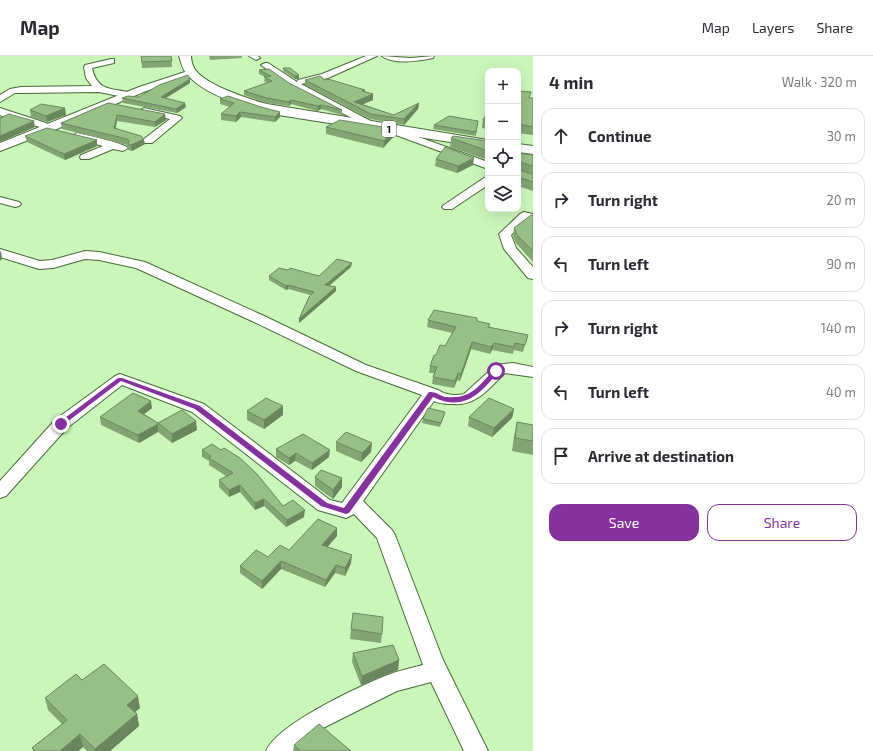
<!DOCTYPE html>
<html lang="en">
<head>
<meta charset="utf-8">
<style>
  :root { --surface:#fff; --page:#f7f7f7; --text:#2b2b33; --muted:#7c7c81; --line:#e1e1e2; --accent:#8531a0 }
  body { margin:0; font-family:"Exo 2",sans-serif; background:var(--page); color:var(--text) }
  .controls { position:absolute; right:12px; top:12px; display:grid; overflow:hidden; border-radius:8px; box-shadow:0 4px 16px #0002 }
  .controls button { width:36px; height:36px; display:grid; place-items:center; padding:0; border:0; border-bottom:1px solid var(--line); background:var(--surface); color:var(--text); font:20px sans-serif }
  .stop { position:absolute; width:12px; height:12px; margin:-9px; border:3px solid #8531a0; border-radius:50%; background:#fff }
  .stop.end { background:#8531a0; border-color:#fff; box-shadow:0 1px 4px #0008 }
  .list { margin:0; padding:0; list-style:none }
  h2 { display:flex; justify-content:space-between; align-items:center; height:52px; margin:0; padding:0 16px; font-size:17px }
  h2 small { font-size:13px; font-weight:400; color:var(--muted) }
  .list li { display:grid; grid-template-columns:26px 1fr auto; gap:12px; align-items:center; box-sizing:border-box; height:56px; margin:0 8px 8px; padding:0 8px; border:1px solid var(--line); border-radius:12px }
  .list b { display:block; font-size:15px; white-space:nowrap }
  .list em { font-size:13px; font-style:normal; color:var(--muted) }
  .actions { display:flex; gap:8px; padding:12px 16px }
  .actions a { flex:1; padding:9px 0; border:1px solid var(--accent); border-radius:12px; text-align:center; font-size:14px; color:var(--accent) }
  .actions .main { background:var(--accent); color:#fff }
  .icon { flex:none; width:22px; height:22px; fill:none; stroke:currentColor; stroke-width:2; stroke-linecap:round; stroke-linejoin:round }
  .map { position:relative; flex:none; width:533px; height:695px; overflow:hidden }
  header { display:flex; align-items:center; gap:24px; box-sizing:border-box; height:56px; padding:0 20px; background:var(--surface); border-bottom:1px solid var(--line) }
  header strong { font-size:19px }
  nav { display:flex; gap:22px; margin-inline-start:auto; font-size:14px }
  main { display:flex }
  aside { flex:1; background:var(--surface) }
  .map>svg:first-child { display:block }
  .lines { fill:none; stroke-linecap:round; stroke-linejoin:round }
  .minor-casing { stroke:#466b36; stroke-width:2 }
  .tertiary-casing { stroke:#466b36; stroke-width:2 }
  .trunk-casing { stroke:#466b36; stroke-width:2 }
  .minor { fill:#fff; fill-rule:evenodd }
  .tertiary { fill:#fff; fill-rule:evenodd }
  .trunk { fill:#fff; fill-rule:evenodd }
  .wall { fill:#82a573 }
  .shaded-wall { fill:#6a865e }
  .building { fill:#97c086; stroke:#6a865e }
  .route { fill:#8531a0 }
  .labels { text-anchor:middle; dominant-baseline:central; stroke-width:3.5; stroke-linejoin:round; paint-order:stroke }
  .shield { fill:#fff; stroke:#525d4f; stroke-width:1 }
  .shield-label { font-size:10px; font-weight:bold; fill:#081703 }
</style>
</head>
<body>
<header>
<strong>Map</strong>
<nav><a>Map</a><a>Layers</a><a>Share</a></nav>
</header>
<main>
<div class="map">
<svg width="533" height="695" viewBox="0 0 533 695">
  <rect width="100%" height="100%" fill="#cbf6ba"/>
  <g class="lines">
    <g class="minor-casing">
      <g id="minor">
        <polygon points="249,0 258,0 260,2 256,4"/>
        <polygon points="366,0 377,0 328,22 301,28 378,69 380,71 378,73 375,74 292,31 261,9 265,7 268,7 297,26 298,24 322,18"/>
        <path d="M382 0 410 2 434 0 433 2C420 5 393 9 382 0Z"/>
        <path d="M111 3H114V7L92 12C97 36 113 32 132 37L133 39 132 41 129 42 99 36 21 37H15L0 46V39L10 33 21 31 92 30 86 22 84 11 85 9Z"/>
        <polygon points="0,52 46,67 48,69 43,72 2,60 0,59"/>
        <polygon points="144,52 180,60 182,62 152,87 144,87 143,85 144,83 170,63 141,57 139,55"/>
        <polygon points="388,70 488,106 488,113 385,75 383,73"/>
        <path d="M77 77C87 79 123 87 128 92L123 95 113 93 89 103H81L80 101 81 99 103 90 74 82 72 80Z"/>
        <polygon points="488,121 488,129 452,153 444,153 442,151 444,149 484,122"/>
        <polygon points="0,141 19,146 21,148 19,150 15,151 0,147"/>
        <polygon points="524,156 533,158 533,166 526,164 511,179 516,192 533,211 533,223 528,222 504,193 499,178 520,158"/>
        <path d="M0 193 40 205 52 204 85 195 99 196 145 206 262 259 366 309 438 334C445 339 456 340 464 338L496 309 513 307 533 311V321L505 317C489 332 477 350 453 348 446 348 440 348 434 345L363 445 392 474 395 479 443 604 488 695H464L431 626 397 635 323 672 296 695H266C278 668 356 632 385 620 397 615 411 612 423 609L377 482 354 458 346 462 318 454 192 356 122 329 67 372 6 440 0 442V425L55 364 115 320 120 318 204 348 330 444 342 447 422 339 356 315 252 265 136 212 99 204 85 203 53 212 39 213 0 201Z"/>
      </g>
    </g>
    <g class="tertiary-casing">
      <polygon id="tertiary" points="191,14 196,17 195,19 146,35 52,75 0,95 0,87 139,31"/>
    </g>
    <g class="trunk-casing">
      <g id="trunk">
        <path d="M179 0H191C191 4 192 8 194 12 204 29 249 43 267 48L488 84V92L272 58C246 51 203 39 186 17 182 12 181 6 179 0Z"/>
        <polygon points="518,88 533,90 533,98 518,96"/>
      </g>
    </g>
    <use href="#minor" class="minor"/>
    <use href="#tertiary" class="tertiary"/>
    <use href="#trunk" class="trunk"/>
  </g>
  <g class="wall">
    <polygon points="141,0 171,0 172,11 142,12"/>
    <polygon points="209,0 242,0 242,2 210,4"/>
    <polygon points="283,12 299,23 295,23 283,15"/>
    <polygon points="259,14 289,27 342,54 342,59 321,53 317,55 291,48 289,50 267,47 244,39 244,35 267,27 264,25 265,21 259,18"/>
    <polygon points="305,24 325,24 373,38 373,44 362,48 394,59 419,47 418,53 404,69 370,63 305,29"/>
    <polygon points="190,27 166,42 186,51 177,57 123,47 122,42 139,41"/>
    <polygon points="518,35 530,42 533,42 533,79 518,77"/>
    <polygon points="228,40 280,61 275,66 241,61 236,66 221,64 221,58 230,51 220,48 220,43"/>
    <polygon points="108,47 166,64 155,71 117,65 116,72 145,88 132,95 128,94 127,89 62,73 61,67"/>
    <polygon points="30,54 66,59 47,66 31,61"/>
    <polygon points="488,55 488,73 482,72 483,64"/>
    <polygon points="478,65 476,80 433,73 434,69"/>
    <polygon points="326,71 395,73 394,80 383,92 326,78"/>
    <polygon points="25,80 97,84 97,90 65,104 27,86"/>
    <polygon points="451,82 488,85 488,104 450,91"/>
    <polygon points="518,97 533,99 533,135 518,130"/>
    <polygon points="436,103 473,109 457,117 435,110"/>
    <polygon points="533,159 533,206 515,186 513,180 514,172"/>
    <polygon points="351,211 329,230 336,231 336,235 299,267 310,239 288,233 286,234 269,224 269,220 288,214 319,220"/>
    <polygon points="428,264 477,265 490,268 489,271 528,279 523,296 514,294 513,298 492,294 490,298 471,293 460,325 457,324 454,332 432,328 433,321 434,317 429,317 430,310 436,299 445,290 452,277 427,271"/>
    <polygon points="283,350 283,359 264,373 247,364 247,355"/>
    <polygon points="152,352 144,358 158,367 197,374 172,387 158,376 139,387 101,369 100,361"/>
    <polygon points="514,353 512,362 492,381 468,370 469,361"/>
    <polygon points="445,356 444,360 440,371 422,367 423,363"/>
    <polygon points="517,366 533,369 533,399 512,395 514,380"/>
    <polygon points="336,386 371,396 361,406 336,395"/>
    <polygon points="276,393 329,401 312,414 295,405 289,409 276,401"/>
    <polygon points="202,394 283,450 304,461 286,471 264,450 255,454 240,436 229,441 219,431 219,424 226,420 209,409 209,405 202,401"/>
    <polygon points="315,421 342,422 342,431 333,443 315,430"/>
    <polygon points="337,472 337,480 327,491 351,507 345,520 335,517 325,531 281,513 262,533 240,517 240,510 289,494"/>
    <polygon points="351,573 382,578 381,587 350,583"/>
    <polygon points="353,597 399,604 398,614 361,629 352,606"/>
    <polygon points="82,624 140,652 135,656 137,658 139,670 110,695 87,695 83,691 78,695 33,695 32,692 62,668 48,654 45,642"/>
    <polygon points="294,689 351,695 293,695"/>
  </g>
  <g class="shaded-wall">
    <polygon points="299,19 299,23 295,23 295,20"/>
    <polygon points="190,23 190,27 161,45 161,41"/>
    <polygon points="373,38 373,44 357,51 354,46"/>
    <polygon points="291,44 291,48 289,50 289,46"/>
    <polygon points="185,47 186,51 177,57 176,53"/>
    <polygon points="419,47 418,53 404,69 404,63"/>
    <polygon points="321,49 321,53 317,55 318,50"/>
    <polygon points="65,52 66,59 47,66 46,60"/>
    <polygon points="240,56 241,61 236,66 236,60"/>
    <polygon points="280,56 280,61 275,66 275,61"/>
    <polygon points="165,58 166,64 155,71 155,66"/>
    <polygon points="117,59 117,65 114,78 114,72"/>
    <polygon points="34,65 35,71 0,86 0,80"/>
    <polygon points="395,73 394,80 383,92 384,85"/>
    <polygon points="144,83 145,88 132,95 131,89"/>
    <polygon points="97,84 97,90 65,104 64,98"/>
    <polygon points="474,102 473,109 457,117 458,110"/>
    <polygon points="1,195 2,203 0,205 0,196"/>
    <polygon points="352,207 351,211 325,233 325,229"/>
    <polygon points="288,229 288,233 286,234 286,230"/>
    <polygon points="336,231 336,235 299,267 299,263"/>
    <polygon points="472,286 471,293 460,325 461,318"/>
    <polygon points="494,287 492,294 490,298 491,291"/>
    <polygon points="458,317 457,324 454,332 455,325"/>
    <polygon points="151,345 152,352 139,362 138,355"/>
    <polygon points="283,350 283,359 264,373 264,364"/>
    <polygon points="514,353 512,362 492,381 494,372"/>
    <polygon points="196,365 197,374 172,387 172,378"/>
    <polygon points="158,368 158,376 139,387 138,379"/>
    <polygon points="372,387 371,396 361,406 362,397"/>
    <polygon points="330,394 329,401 312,414 312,407"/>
    <polygon points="296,397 295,405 289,409 289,402"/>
    <polygon points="342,422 342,431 333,443 333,434"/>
    <polygon points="240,429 240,436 229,441 229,434"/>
    <polygon points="264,443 264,450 255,454 255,447"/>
    <polygon points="305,454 304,461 286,471 287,464"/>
    <polygon points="337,472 337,480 322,497 322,489"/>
    <polygon points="352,499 351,507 345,520 345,512"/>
    <polygon points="281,505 281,513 262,533 262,525"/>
    <polygon points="336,509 335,517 325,531 326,524"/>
    <polygon points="399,604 398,614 361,629 362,620"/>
    <polygon points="138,640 140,652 129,661 127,649"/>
    <polygon points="137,658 139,670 110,695 95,695 95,693"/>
    <polygon points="80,678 83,691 78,695 60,695"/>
  </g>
  <g class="building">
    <polygon points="141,0 171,0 172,5 142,6"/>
    <polygon points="283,12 290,12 299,19 295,20"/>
    <polygon points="269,13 289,27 342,54 321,49 318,50 291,44 289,46 267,42 244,35 272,25 264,21 271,20 259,14"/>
    <polygon points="188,19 190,23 161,41 185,47 176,53 122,42 128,40 139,41 159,29"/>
    <polygon points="320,20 325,24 328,23 365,34 362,35 373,38 354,46 394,59 419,47 404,63 371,58 305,24"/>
    <polygon points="518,35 531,36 529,42 533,42 533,71 518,68"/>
    <polygon points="228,40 261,51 280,56 275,61 240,56 236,60 221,58 234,47 220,43"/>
    <polygon points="108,47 165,58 155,66 117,59 114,72 141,80 144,83 131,89 128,88 129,85 127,83 61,67"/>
    <polygon points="41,48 65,52 46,60 30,54"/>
    <polygon points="488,55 488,64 483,64"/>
    <polygon points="9,58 34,65 0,80 0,62"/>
    <polygon points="449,60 478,65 476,76 434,69"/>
    <polygon points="340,64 395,73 384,85 326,71"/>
    <polygon points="47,72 97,84 64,98 25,80"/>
    <polygon points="453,80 488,85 488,95 451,82"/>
    <polygon points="445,91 474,102 458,110 436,103"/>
    <polygon points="518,97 533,99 533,110 519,106 518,114 533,118 533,126 518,121"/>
    <polygon points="531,159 533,159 533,195 517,179 514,172"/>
    <polygon points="337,203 352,207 325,229 336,231 299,263 309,241 314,236 288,229 286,230 269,220 279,212 288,214 290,212 319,220"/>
    <polygon points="434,254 477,262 477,265 490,268 488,271 528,279 525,289 515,287 514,291 494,287 491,291 472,286 461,318 458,317 455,325 433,321 437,311 430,310 434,299 436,299 440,289 445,290 456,271 428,264"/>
    <polygon points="133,337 151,345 138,355 158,367 158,368 138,379 100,361"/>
    <polygon points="266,342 283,350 264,364 247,355"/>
    <polygon points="489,342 514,353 494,372 469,361"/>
    <polygon points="428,352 445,356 441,367 423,363"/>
    <polygon points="182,354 196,365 172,378 158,367"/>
    <polygon points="517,366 533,369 533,385 515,382"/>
    <polygon points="346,376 372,387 362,397 336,386"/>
    <polygon points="303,378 330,394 312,407 296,397 289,402 276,393"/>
    <polygon points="212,388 221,394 224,392 240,402 257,418 283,450 293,444 305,454 287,464 264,443 255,447 240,429 229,434 219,424 233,417 209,402 211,400 202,394"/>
    <polygon points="321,414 342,422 333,434 315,421"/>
    <polygon points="318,463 337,472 322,489 352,499 345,512 336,509 326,524 281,505 262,525 240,510 256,494 268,501 280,489 289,494"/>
    <polygon points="353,557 383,561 382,578 351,573"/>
    <polygon points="393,589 399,604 362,620 353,597"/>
    <polygon points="104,608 138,640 127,649 137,658 95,693 80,678 60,695 33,695 34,694 32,692 67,664 45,642 76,618 82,624"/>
    <polygon points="319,668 351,695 301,695 294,689"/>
  </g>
  <path class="route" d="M494 314 499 315C480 338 464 356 433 341L349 457 346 458 321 450 195 353 121 325 63 369H58L57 368 118 322H122L200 350 327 447 344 452 429 336C436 335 441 341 447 341 472 343 478 330 494 314Z"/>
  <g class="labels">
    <rect class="shield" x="382" y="65" width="14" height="16" rx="3"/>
    <g class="shield-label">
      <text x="389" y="73">1</text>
    </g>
  </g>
</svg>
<div class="controls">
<button>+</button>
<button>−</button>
<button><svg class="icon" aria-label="locate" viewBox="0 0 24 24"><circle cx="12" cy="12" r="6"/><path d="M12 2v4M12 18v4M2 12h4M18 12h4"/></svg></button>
<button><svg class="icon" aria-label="layers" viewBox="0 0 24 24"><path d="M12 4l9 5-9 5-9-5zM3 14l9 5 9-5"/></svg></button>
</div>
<div class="stop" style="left:496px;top:315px"></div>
<div class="stop end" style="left:61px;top:368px"></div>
</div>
<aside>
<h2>4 min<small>Walk · 320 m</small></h2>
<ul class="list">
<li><svg class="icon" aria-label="ahead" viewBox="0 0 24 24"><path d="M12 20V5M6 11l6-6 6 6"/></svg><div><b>Continue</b></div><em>30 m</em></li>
<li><svg class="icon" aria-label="right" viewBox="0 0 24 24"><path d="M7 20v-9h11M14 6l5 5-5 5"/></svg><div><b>Turn right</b></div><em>20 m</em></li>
<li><svg class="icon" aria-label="left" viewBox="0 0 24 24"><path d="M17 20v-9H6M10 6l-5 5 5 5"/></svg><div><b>Turn left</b></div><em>90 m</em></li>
<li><svg class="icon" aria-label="right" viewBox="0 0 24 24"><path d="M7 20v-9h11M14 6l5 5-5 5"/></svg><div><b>Turn right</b></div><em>140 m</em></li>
<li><svg class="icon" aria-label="left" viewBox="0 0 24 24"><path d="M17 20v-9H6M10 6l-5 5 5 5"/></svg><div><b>Turn left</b></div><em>40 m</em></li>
<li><svg class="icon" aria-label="arrive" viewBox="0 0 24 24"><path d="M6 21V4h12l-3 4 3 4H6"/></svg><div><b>Arrive at destination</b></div></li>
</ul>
<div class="actions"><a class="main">Save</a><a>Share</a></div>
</aside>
</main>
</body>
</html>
